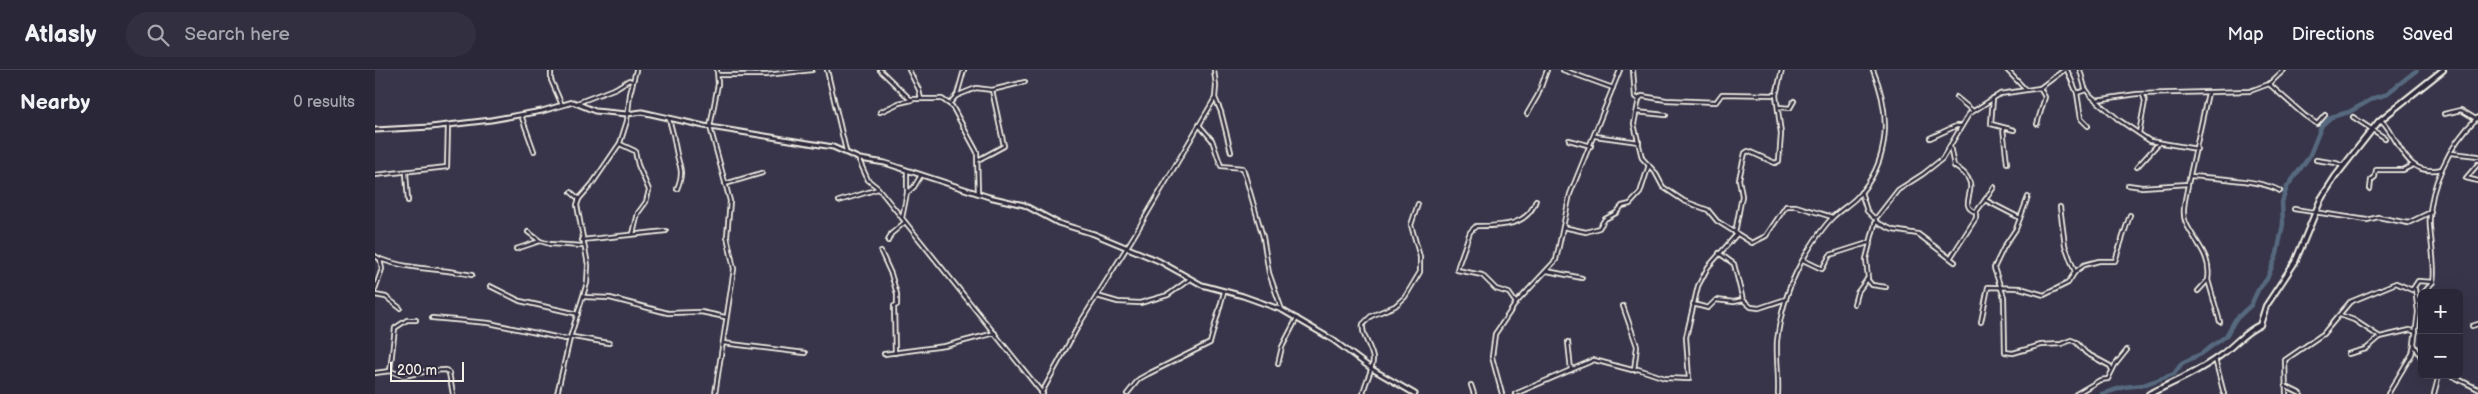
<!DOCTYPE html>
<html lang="en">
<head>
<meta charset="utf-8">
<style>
  :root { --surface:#2a2838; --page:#323040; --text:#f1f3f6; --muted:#a5a6ae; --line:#464453 }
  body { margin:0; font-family:"Balsamiq Sans",sans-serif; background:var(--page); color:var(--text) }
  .controls { position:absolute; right:15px; bottom:15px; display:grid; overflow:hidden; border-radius:8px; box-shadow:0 5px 20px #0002 }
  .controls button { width:45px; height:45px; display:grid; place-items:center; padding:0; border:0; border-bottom:1px solid var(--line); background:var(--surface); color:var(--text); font:25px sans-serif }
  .scale { position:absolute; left:15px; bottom:12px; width:74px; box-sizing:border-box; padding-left:5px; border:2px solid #f4f1e8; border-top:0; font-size:14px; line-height:18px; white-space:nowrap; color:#f4f1e8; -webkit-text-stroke:4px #2f2a3d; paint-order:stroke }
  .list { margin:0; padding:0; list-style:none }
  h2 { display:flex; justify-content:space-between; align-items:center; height:65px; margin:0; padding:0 20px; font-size:21px }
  h2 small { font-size:16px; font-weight:400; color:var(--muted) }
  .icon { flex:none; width:28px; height:28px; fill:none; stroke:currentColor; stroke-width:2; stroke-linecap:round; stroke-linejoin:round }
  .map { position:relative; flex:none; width:2103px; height:324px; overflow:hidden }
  header { display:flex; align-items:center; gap:30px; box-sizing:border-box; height:70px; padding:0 25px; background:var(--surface); border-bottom:1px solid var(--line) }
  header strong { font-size:24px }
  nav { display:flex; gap:28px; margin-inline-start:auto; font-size:18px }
  .search { width:350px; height:45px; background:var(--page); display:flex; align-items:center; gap:12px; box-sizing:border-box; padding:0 18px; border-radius:28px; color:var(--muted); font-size:19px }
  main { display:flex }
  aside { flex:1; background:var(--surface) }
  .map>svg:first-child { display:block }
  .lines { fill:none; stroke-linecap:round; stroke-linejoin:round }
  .river { stroke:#56697e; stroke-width:4.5 }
  .minor-casing { stroke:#f4f1e8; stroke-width:6 }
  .tertiary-casing { stroke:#f4f1e8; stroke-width:7 }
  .secondary-casing { stroke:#f4f1e8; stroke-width:8 }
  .minor { stroke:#2f2a3d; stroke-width:2.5 }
  .tertiary { stroke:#2f2a3d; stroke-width:3 }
  .secondary { stroke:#2f2a3d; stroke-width:4 }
</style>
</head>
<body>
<header>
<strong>Atlasly</strong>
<div class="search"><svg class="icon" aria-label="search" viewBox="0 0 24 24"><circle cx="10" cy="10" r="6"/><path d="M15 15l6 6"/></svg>Search here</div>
<nav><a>Map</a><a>Directions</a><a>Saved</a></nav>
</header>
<main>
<aside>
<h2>Nearby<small>0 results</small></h2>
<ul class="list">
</ul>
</aside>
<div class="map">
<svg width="2103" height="324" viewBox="0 0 2103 324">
  <rect width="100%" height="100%" fill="#38354a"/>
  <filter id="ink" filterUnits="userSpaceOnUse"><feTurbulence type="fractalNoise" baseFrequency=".02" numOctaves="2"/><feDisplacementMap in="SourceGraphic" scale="10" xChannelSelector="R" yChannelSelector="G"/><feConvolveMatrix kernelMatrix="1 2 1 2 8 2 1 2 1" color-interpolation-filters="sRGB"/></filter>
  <g filter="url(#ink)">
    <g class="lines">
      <polyline class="river" points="1727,324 1749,317 1768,315 1799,304 1807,293 1826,284 1851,266 1860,250 1876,235 1883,220 1892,209 1902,184 1908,154 1907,132 1912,117 1934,87 1947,55 1956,47 1974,42 1999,28 2010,25 2042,0"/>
      <g class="minor-casing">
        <g id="minor">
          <polyline points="176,0 176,10 187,35"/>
          <polyline points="452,0 471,81"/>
          <polyline points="505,0 535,29 546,29"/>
          <polyline points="534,0 544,20 546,29 567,29 577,36 602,82 603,123"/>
          <polyline points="1188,0 1238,18"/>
          <polyline points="1258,0 1260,27 1264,29 1259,54 1267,88 1280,102 1288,117 1309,131 1333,140 1342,151 1377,173 1391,166 1411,136 1421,136 1457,147"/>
          <polyline points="1632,0 1650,19"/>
          <polyline points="1692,0 1702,23 1706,49 1713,56"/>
          <polyline points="1705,0 1710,18 1715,25 1744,50 1775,71 1822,79"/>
          <polyline points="343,5 391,5 437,0"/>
          <polyline points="1894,14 1929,45 1942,54 1950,45"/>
          <polyline points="1702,23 1711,20"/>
          <polyline points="1401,25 1407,0"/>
          <polyline points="581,26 601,18 617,20 650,12"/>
          <polyline points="1581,27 1598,41"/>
          <polyline points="840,28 846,42 856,82"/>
          <polyline points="1618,28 1616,54 1639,60"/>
          <polyline points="1264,29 1267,26 1291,30 1341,32 1347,24 1401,25 1406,64 1404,91 1400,93 1373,81 1370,83 1364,109 1367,126 1360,163"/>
          <polyline points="1721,30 1762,24 1875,21 1894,14 1909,0"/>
          <polyline points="202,33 241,18 254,10 258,12"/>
          <polyline points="575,33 582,25 589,0"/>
          <polyline points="1403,37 1415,38 1419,31"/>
          <polyline points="505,42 524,33 537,30"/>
          <polyline points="1261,42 1291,45"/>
          <polyline points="1152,44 1163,25 1172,0"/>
          <polyline points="2069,44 2086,40 2101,49"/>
          <polyline points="146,45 159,81"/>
          <polyline points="1978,47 2010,68"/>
          <path d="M294 49C298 62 299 67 301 80 304 98 310 99 302 119"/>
          <path d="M2006 50C2026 69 2028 108 2067 99"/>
          <polyline points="1662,54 1670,27 1665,18"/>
          <polyline points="824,55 837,70 846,96 868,98 888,167 894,203 907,240"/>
          <polyline points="1628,58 1632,93"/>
          <polyline points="1764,63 1770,31 1768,25"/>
          <polyline points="1220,66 1264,72"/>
          <polyline points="1555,68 1581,56 1585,56"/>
          <polyline points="1194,70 1216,76"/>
          <polyline points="245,74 260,81 263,95 274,120 271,132 263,143 258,164"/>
          <path d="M1575 76 1579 96C1586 101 1592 103 1595 113 1598 124 1585 137 1601 142L1610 130"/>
          <polyline points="2076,83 2103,86"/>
          <polyline points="483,88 493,110 503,118 527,148 668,324"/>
          <polyline points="603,90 629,76 617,20"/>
          <polyline points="1941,90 1961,93 1968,96"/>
          <polyline points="2103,94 2091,108 2103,111"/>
          <polyline points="1762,97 1783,74"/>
          <polyline points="31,103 33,131"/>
          <polyline points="0,105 72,97 73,55"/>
          <path d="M1816 106C1839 108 1887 110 1905 121"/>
          <polyline points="350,114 387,103"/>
          <polyline points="1753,115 1767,117 1813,114 1833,23"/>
          <path d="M1813 115C1811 126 1806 143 1811 153 1820 173 1837 185 1833 210L1823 221"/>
          <polyline points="1619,117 1610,130 1645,148"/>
          <polyline points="1995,119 1996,110 2000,107 2001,100 2028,100 2038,95"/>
          <polyline points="196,122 204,129"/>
          <polyline points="1486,122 1492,141 1499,148 1502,147 1523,120 1548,104 1567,89 1594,44 1625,24 1665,18 1689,0"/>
          <polyline points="532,123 539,117 546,105"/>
          <polyline points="1653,127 1641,159 1629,177 1619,198 1629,227 1630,282 1638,283 1666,275 1686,274 1696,270 1701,272 1711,283 1735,296 1737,300"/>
          <polyline points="464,131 503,119"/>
          <polyline points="1685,137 1690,175 1700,202"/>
          <polyline points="1919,139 1992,150 2003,147 2033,153 2056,142"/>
          <polyline points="527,148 532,123 532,101"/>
          <polyline points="1501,152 1518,160 1543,164 1580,192"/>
          <polyline points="1188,157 1211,162 1224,158 1230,149 1241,143 1247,136 1255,134 1265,123 1274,95"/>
          <polyline points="153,162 165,171 175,174 208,176"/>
          <polyline points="207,170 291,161"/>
          <polyline points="513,171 516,164 530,152"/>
          <polyline points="141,179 165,171"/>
          <polyline points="506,182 516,204 522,224 522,235 519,236 520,283"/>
          <polyline points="1344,183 1359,194 1368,230"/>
          <polyline points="0,186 5,189 7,199 0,219"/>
          <polyline points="1576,187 1601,148 1601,142"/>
          <path d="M5 189C35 200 66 198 97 205"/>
          <polyline points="1428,190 1447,199 1455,185 1496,172"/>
          <polyline points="1172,201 1207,208"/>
          <polyline points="1492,209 1497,215 1511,217"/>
          <polyline points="1833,210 1845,252"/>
          <polyline points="115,216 145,231 203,244"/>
          <polyline points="2040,219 2043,242 2039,274 2047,289"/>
          <polyline points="2048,223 2058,212"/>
          <polyline points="0,225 11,227 25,238"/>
          <polyline points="722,226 743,232 765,233 793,225 815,209"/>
          <polyline points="209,227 235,228 293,243 326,242 350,247"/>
          <polyline points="2042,232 2047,225"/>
          <path d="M1141 233 1134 223 1121 219 1107 205 1082 200 1083 196 1095 162 1101 156C1125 156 1153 157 1161 130"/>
          <polyline points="1318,234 1333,238 1341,230 1359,232 1368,230 1376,237 1384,238 1411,229"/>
          <polyline points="1479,234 1482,223 1493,208 1491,189 1501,150"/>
          <polyline points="1248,236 1262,276 1259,300"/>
          <polyline points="1965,245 1979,250 2005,267 2035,260 2041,262"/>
          <polyline points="57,248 114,253 190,269 198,267 234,273"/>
          <polyline points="1606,252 1613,217 1645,218 1669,225 1693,213 1700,202 1709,195 1724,191 1740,191 1755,145"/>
          <polyline points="2097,256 2103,254"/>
          <polyline points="1193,272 1196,300"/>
          <polyline points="348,273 430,283"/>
          <polyline points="509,284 570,276 620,263"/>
          <polyline points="1973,284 1991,279 2005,267"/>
          <polyline points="1840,289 1849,324"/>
          <polyline points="903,294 907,277 922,248"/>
          <polyline points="15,301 20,258 32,250 41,250"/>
          <polyline points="0,303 15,301 29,306 53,301 71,300 74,303 78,324"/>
          <polyline points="2075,305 2103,319"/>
          <polyline points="1096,315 1099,324"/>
          <polyline points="1910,316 1926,324"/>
          <polyline points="182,324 195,268 212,213 213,195 202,135 204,129 217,114 245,73 252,51 255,24 261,0"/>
          <polyline points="340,324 359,199 352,166 355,131 335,57 343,14 342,0"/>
          <polyline points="666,324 705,253 759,166 840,28 841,16 839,0"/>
          <polyline points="752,324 764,309 773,304 835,273 849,222"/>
          <path d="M988 324C990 311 998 301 998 289 997 277 986 266 988 254L996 246 1020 236 1030 227 1045 202V187L1036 155 1043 134"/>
          <polyline points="1127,324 1117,287 1120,264 1141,233 1181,190 1195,124 1245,0"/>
          <polyline points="1140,324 1219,290 1257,300 1263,299 1290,308 1314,309 1311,267 1323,216 1333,197 1362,164"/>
          <path d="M1403 324C1404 306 1401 288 1402 271 1405 244 1414 215 1427 191 1435 177 1446 159 1458 147 1465 140 1474 135 1481 128 1516 92 1516 43 1498 0"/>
          <polyline points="1701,324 1725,310 1733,309 1740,295 1752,280"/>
          <path d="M1911 324 1910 290 1948 264 1975 232 2021 213 2037 220 2043 211 2058 212C2061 200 2056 172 2055 158 2052 119 2075 73 2103 47"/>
          <polyline points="2013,324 2037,284 2039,275"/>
          <polyline points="2059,324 2064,305"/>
        </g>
      </g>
      <g class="tertiary-casing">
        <polyline id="tertiary" points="0,60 56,57 116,50 167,41 198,32 220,41 252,44 267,42 329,56 458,77 485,89 510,93 614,127 649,135 683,153 719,164 784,191 827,215 868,226 907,240 958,270 997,299 1040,324"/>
      </g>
      <g class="secondary-casing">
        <path id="secondary" d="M1774 324C1799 312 1823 302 1846 285 1860 275 1869 262 1885 255L1891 236 1920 192 1946 129 1960 107 2004 51 2068 0"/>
      </g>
      <use href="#minor" class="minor"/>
      <use href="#tertiary" class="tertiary"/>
      <use href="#secondary" class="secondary"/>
    </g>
  </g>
</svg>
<div class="controls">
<button>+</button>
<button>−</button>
</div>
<div class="scale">200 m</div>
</div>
</main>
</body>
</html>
